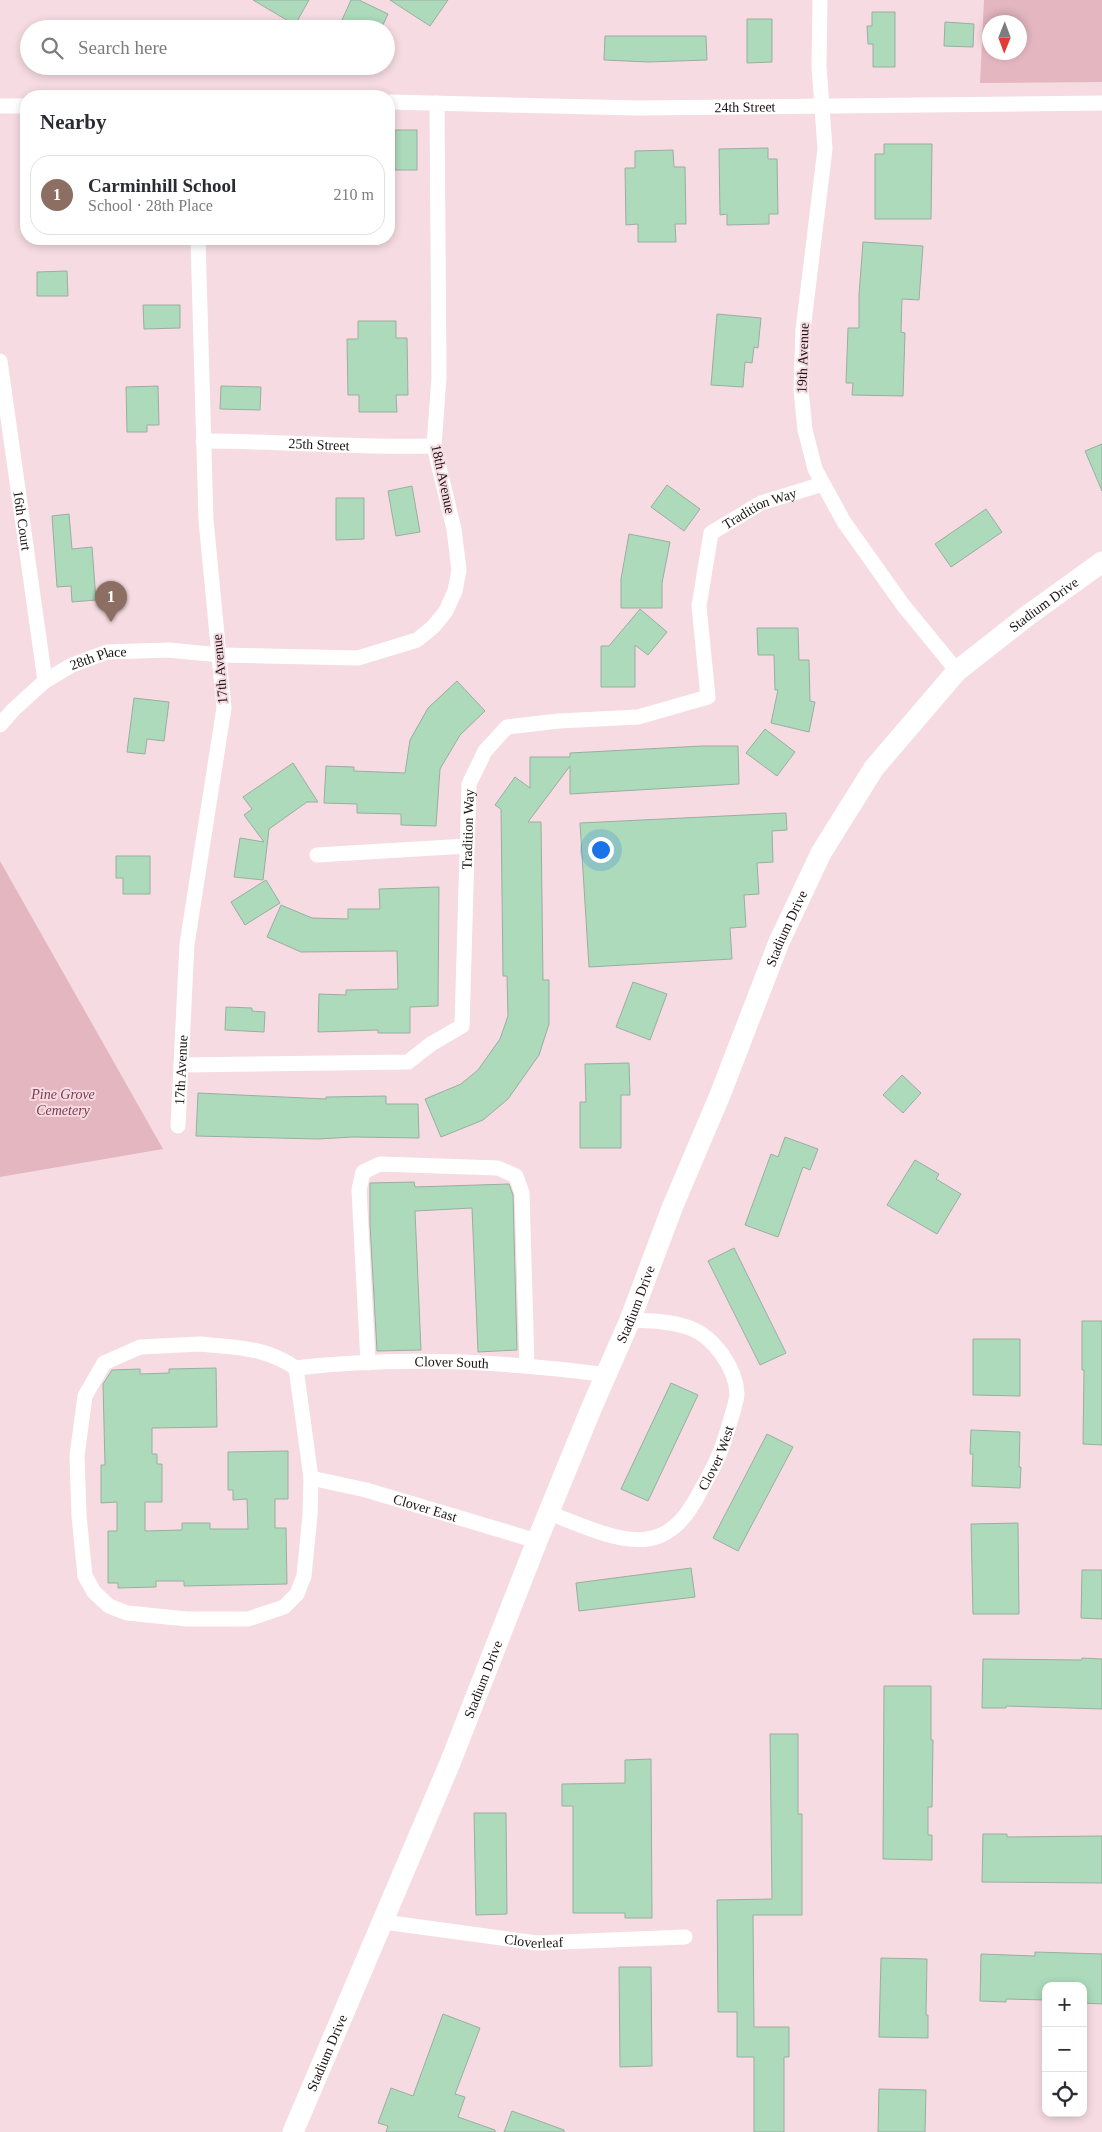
<!DOCTYPE html>
<html lang="en">
<head>
<meta charset="utf-8">
<style>
  :root { --surface:#fff; --page:#f7f7f7; --text:#2b2b33; --muted:#7c7c81; --line:#e1e1e2; --accent:#1a73e8 }
  body { margin:0; font-family:"Times New Roman",serif; background:var(--page); color:var(--text) }
  .controls { position:absolute; right:15px; bottom:15px; display:grid; overflow:hidden; border-radius:10px; box-shadow:0 2px 8px #0003 }
  .controls button { width:45px; height:45px; display:grid; place-items:center; padding:0; border:0; border-bottom:1px solid var(--line); background:var(--surface); color:var(--text); font:25px sans-serif }
  .compass { position:absolute; left:982px; top:15px; width:45px; height:45px; border-radius:50%; background:var(--surface); box-shadow:0 2px 8px #0003; rotate:181deg }
  .you { position:absolute; left:600px; top:849px; width:18px; height:18px; margin:-12px; border:4px solid #fff; border-radius:50%; background:#1a73e8; box-shadow:0 0 0 8px #1a73e833 }
  .badge { display:grid; place-items:center; width:32px; height:32px; border-radius:50%; background:var(--accent); color:#fff; font-size:16px; font-weight:700 }
  .pin { position:absolute; translate:-50% -41px; filter:drop-shadow(0 1px 2px #0008) }
  .pin::after { content:''; position:absolute; top:26px; width:18px; height:15px; background:inherit; clip-path:polygon(0 0,100% 0,50% 100%) }
  .list { margin:0; padding:0; list-style:none }
  h2 { display:flex; justify-content:space-between; align-items:center; height:65px; margin:0; padding:0 20px; font-size:21px }
  h2 small { font-size:16px; font-weight:400; color:var(--muted) }
  .list li { display:grid; grid-template-columns:32px 1fr auto; gap:15px; align-items:center; box-sizing:border-box; height:80px; margin:0 10px 10px; padding:0 10px; border:1px solid var(--line); border-radius:20px }
  .list b { display:block; font-size:19px; white-space:nowrap }
  .list p { margin:0; font-size:16px; white-space:nowrap; color:var(--muted) }
  .list em { font-size:16px; font-style:normal; color:var(--muted) }
  .icon { flex:none; width:28px; height:28px; fill:none; stroke:currentColor; stroke-width:2; stroke-linecap:round; stroke-linejoin:round }
  .map { position:relative; flex:none; width:1102px; height:2132px; overflow:hidden }
  .search { position:absolute; background:var(--surface); box-shadow:0 2px 8px #0003; left:20px; top:20px; width:375px; height:55px; display:flex; align-items:center; gap:12px; box-sizing:border-box; padding:0 18px; border-radius:28px; color:var(--muted); font-size:19px }
  .panel { position:absolute; background:var(--surface); box-shadow:0 2px 8px #0003; left:20px; top:90px; width:375px; height:155px; border-radius:20px }
  .map>svg:first-child { display:block }
  .green { fill:#e3b6c0; fill-rule:evenodd }
  .building { fill:#acdabb; stroke:#9aaea0 }
  .lines { fill:none; stroke-linecap:round; stroke-linejoin:round }
  .street { stroke:#fff; stroke-width:15 }
  .secondary { stroke:#fff; stroke-width:21 }
  .labels { text-anchor:middle; dominant-baseline:central; stroke-width:4; stroke-linejoin:round; paint-order:stroke }
  .street-label { font-size:14px; fill:#1b1314; stroke:#f6dce2 }
  .park-label { font-size:14px; font-style:italic; fill:#7b394c; stroke:#f6dce2 }
</style>
</head>
<body>
<div class="map">
<svg width="1102" height="2132" viewBox="0 0 1102 2132">
  <rect width="100%" height="100%" fill="#f6dce2"/>
  <g class="green">
    <path d="M984 0H1102V82L980 83ZM1020 22V52H990V22Z"/>
    <polygon points="0,861 163,1149 0,1177"/>
  </g>
  <g class="building">
    <polygon points="253,0 309,0 295,25"/>
    <polygon points="351,0 359,0 388,14 381,29 338,29"/>
    <polygon points="390,0 448,0 430,26"/>
    <polygon points="872,12 895,12 895,67 873,67 873,44 868,44 867,26 872,26"/>
    <polygon points="747,19 772,19 772,62 747,63"/>
    <polygon points="945,22 974,24 973,47 944,46"/>
    <polygon points="605,36 706,36 707,60 648,62 604,60"/>
    <rect x="395" y="130" width="22" height="40"/>
    <polygon points="884,144 932,144 931,219 875,219 875,154 884,154"/>
    <polygon points="768,148 768,159 777,159 778,214 769,214 769,224 727,225 727,214 720,215 719,149"/>
    <polygon points="673,150 674,167 685,167 686,224 675,224 676,242 638,242 638,224 626,225 625,168 635,168 635,151"/>
    <polygon points="863,242 923,246 919,300 902,299 901,332 905,333 903,396 852,395 853,383 846,383 848,328 859,328 859,295"/>
    <polygon points="67,271 68,296 37,296 37,272"/>
    <polygon points="143,305 180,305 180,328 144,329"/>
    <polygon points="717,314 761,318 758,348 754,347 752,363 745,362 743,387 711,385"/>
    <polygon points="358,321 396,321 396,338 407,338 408,395 396,395 397,412 359,412 359,395 348,395 347,339 358,339"/>
    <polygon points="158,386 159,425 147,425 147,432 127,432 126,387"/>
    <polygon points="221,386 261,387 260,410 220,409"/>
    <polygon points="1102,444 1102,491 1085,451"/>
    <polygon points="667,485 700,509 684,531 651,507"/>
    <polygon points="412,486 420,532 396,536 388,491"/>
    <polygon points="336,498 364,498 364,539 336,540"/>
    <polygon points="986,509 1002,532 951,567 935,544"/>
    <polygon points="69,514 72,549 92,547 96,600 72,602 71,586 57,587 52,516"/>
    <polygon points="629,534 670,542 662,583 662,608 621,608 621,579"/>
    <polygon points="640,609 667,632 648,655 635,645 635,687 601,687 601,646 609,646"/>
    <polygon points="757,628 798,628 799,660 809,660 810,701 815,702 809,732 771,723 778,690 775,690 774,655 758,655"/>
    <polygon points="457,681 485,711 460,735 440,769 436,826 401,825 401,814 357,813 357,804 324,803 326,766 354,767 354,771 405,773 410,740 428,708"/>
    <polygon points="134,698 169,702 164,741 147,739 145,754 127,752"/>
    <polygon points="765,729 795,752 777,776 746,753"/>
    <polygon points="702,746 738,746 739,784 570,794 570,766 528,822 541,822 543,980 549,980 549,1024 539,1055 508,1099 483,1120 441,1137 425,1099 461,1084 478,1070 500,1039 508,1016 507,976 503,976 501,809 495,805 515,777 530,788 530,757 570,757 570,753"/>
    <polygon points="293,763 318,802 307,802 269,829 263,880 234,877 240,838 264,842 244,815 252,809 243,797"/>
    <polygon points="786,813 787,830 772,831 773,862 757,863 759,894 744,895 746,927 730,928 732,959 589,967 580,823"/>
    <polygon points="116,856 150,856 150,894 123,894 123,878 116,878"/>
    <polygon points="266,880 280,903 245,925 231,902"/>
    <polygon points="439,887 438,1006 410,1007 410,1033 378,1033 378,1030 318,1032 319,994 346,995 346,990 398,989 397,951 301,952 267,937 281,905 312,918 348,919 348,909 380,909 379,889"/>
    <polygon points="633,982 667,994 650,1040 616,1027"/>
    <polygon points="226,1007 252,1008 252,1011 265,1012 264,1032 225,1030"/>
    <polygon points="629,1063 630,1095 621,1095 621,1148 580,1148 580,1102 586,1102 585,1064"/>
    <polygon points="902,1075 921,1093 903,1113 883,1095"/>
    <polygon points="198,1093 326,1099 326,1097 386,1096 386,1104 418,1104 419,1138 353,1137 318,1139 196,1136"/>
    <polygon points="785,1137 818,1149 810,1170 803,1167 778,1237 745,1225 771,1154 778,1157"/>
    <polygon points="915,1160 939,1174 936,1179 961,1194 937,1234 887,1205"/>
    <polygon points="414,1182 415,1187 509,1184 513,1195 517,1350 478,1352 472,1208 415,1211 421,1350 377,1351 370,1224 370,1183"/>
    <polygon points="734,1248 786,1353 760,1365 708,1261"/>
    <polygon points="1082,1321 1102,1321 1102,1445 1083,1444 1084,1370 1082,1370"/>
    <polygon points="973,1339 1020,1339 1020,1396 973,1395"/>
    <polygon points="216,1368 217,1427 152,1428 152,1454 157,1454 157,1464 162,1464 162,1502 145,1502 145,1531 182,1530 182,1523 210,1523 210,1529 248,1529 247,1499 233,1500 233,1490 228,1490 228,1452 288,1451 288,1499 275,1499 275,1528 286,1528 287,1584 184,1586 184,1581 156,1581 156,1587 118,1588 118,1583 108,1583 108,1531 117,1531 117,1502 101,1503 101,1465 105,1465 103,1384 112,1370 140,1369 140,1374 169,1373 169,1369"/>
    <polygon points="671,1383 698,1395 648,1501 621,1489"/>
    <polygon points="971,1430 1020,1432 1019,1467 1021,1467 1020,1488 972,1486 973,1454 970,1454"/>
    <polygon points="767,1434 793,1447 738,1551 713,1538"/>
    <polygon points="1018,1523 1019,1614 973,1614 971,1524"/>
    <polygon points="691,1568 695,1597 579,1611 576,1583"/>
    <polygon points="1082,1570 1102,1570 1102,1619 1081,1618"/>
    <polygon points="1082,1658 1102,1659 1102,1709 1006,1706 1006,1708 982,1708 983,1659 1082,1660"/>
    <polygon points="884,1686 931,1686 931,1740 933,1740 932,1807 928,1807 928,1835 932,1835 932,1860 883,1859"/>
    <polygon points="770,1734 798,1734 798,1814 802,1814 802,1915 753,1915 754,2027 789,2027 789,2057 784,2057 784,2132 754,2132 754,2057 737,2057 737,2012 718,2012 717,1900 772,1899"/>
    <polygon points="651,1759 652,1918 625,1918 625,1913 573,1913 573,1806 562,1806 562,1784 625,1783 625,1760"/>
    <polygon points="474,1813 506,1813 507,1914 476,1915"/>
    <polygon points="983,1834 1007,1834 1007,1837 1102,1836 1102,1883 982,1882"/>
    <polygon points="1035,1952 1102,1954 1102,2004 1083,2003 1083,1986 1046,1986 1046,2000 1006,1999 1006,2002 980,2001 981,1954 1035,1956"/>
    <polygon points="881,1958 927,1959 926,2015 928,2015 928,2038 879,2037"/>
    <polygon points="619,1967 651,1967 652,2066 620,2067"/>
    <polygon points="443,2014 480,2028 455,2094 465,2097 458,2117 495,2130 495,2132 386,2132 388,2126 378,2123 391,2088 413,2096"/>
    <polygon points="879,2089 926,2090 925,2132 878,2132"/>
    <polygon points="512,2111 564,2130 564,2132 504,2132"/>
  </g>
  <g class="lines">
    <g class="street">
      <polyline points="820,0 819,66 825,149 803,330 801,390 805,430 815,469 844,522 903,605 957,671"/>
      <path id="s1" d="M389 102 637 108 1102 103"/>
      <polyline points="0,106 26,106"/>
      <path id="s2" d="M0 361 45 681"/>
      <path id="s3" d="M203 441C280 441 357 448 434 446"/>
      <path id="s4" d="M0 725 13 710 45 681 72 665 107 652 168 650 220 655 358 658 417 640 433 627 446 611 455 591 459 570 454 529 434 446 439 377 437 103"/>
      <polyline points="317,855 467,846"/>
      <path id="s5" d="M181 1065 408 1062 431 1044 462 1026 469 784 485 751 507 727 559 721 638 717 708 697 699 606 711 533 761 503 823 484"/>
      <path id="s6" d="M178 1126 187 944 224 708 206 520 198 239"/>
      <path d="M200 1344C238 1348 262 1346 296 1368L311 1478 310 1515 304 1576 297 1594 284 1607 248 1619H187L127 1613 109 1606 94 1592 85 1576 79 1516 77 1456 85 1396 104 1363 140 1347Z"/>
      <polyline points="368,1363 359,1190 363,1172 380,1164 498,1168 516,1176 522,1193 527,1365"/>
      <path id="s7" d="M296 1368C400 1356 504 1361 608 1375"/>
      <path id="s8" d="M311 1478 366 1490 537 1541"/>
      <path id="s9" d="M549 1513C580 1524 627 1549 659 1536 684 1526 695 1501 707 1479 721 1455 725 1439 733 1412 734 1407 737 1399 737 1394 736 1368 714 1337 690 1328 672 1321 650 1321 630 1320"/>
      <path id="s10" d="M384 1922 537 1943 685 1937"/>
    </g>
    <path class="secondary" id="s11" d="M293 2132 450 1763 537 1541 591 1409 630 1320 672 1208 720 1095 779 942 821 853 874 768 957 671 1027 616 1102 562"/>
  </g>
  <g class="labels">
    <g class="street-label">
      <text stroke="none"><textPath href="#s1" startOffset="356">24th Street</textPath></text>
      <text transform="translate(803 358) rotate(-88)">19th Avenue</text>
      <text stroke="none"><textPath href="#s3" startOffset="116">25th Street</textPath></text>
      <text transform="translate(443 479) rotate(78)">18th Avenue</text>
      <text stroke="none"><textPath href="#s5" startOffset="1028">Tradition Way</textPath></text>
      <text stroke="none"><textPath href="#s2" startOffset="161">16th Court</textPath></text>
      <text stroke="none"><textPath href="#s11" startOffset="1721">Stadium Drive</textPath></text>
      <text stroke="none"><textPath href="#s4" startOffset="122">28th Place</textPath></text>
      <text transform="translate(220 669) rotate(-95)">17th Avenue</text>
      <text stroke="none"><textPath href="#s5" startOffset="489">Tradition Way</textPath></text>
      <text stroke="none"><textPath href="#s11" startOffset="1301">Stadium Drive</textPath></text>
      <text stroke="none"><textPath href="#s6" startOffset="56">17th Avenue</textPath></text>
      <text stroke="none"><textPath href="#s11" startOffset="896">Stadium Drive</textPath></text>
      <text stroke="none"><textPath href="#s7" startOffset="156">Clover South</textPath></text>
      <text stroke="none"><textPath href="#s9" startOffset="214">Clover West</textPath></text>
      <text stroke="none"><textPath href="#s8" startOffset="118">Clover East</textPath></text>
      <text stroke="none"><textPath href="#s11" startOffset="491">Stadium Drive</textPath></text>
      <text stroke="none"><textPath href="#s10" startOffset="151">Cloverleaf</textPath></text>
      <text stroke="none"><textPath href="#s11" startOffset="86">Stadium Drive</textPath></text>
    </g>
    <g class="park-label">
      <text x="63" y="1094">Pine Grove<tspan x="63" dy="16">Cemetery</tspan></text>
    </g>
  </g>
</svg>
<div class="controls">
<button>+</button>
<button>−</button>
<button><svg class="icon" aria-label="locate" viewBox="0 0 24 24"><circle cx="12" cy="12" r="6"/><path d="M12 2v4M12 18v4M2 12h4M18 12h4"/></svg></button>
</div>
<svg class="compass" viewBox="-18 -18 36 36"><path d="M0-13l5 13h-10z" fill="#e53935"/><path d="M0 13l5-13h-10z" fill="#7c7c81"/></svg>
<div class="you"></div>
<div class="pin badge" style="left:111px;top:622px;background:#8d6e63">1</div>
<div class="search"><svg class="icon" aria-label="search" viewBox="0 0 24 24"><circle cx="10" cy="10" r="6"/><path d="M15 15l6 6"/></svg>Search here</div>
<section class="panel">
<h2>Nearby<small></small></h2>
<ul class="list">
<li><span class="badge" style="background:#8d6e63">1</span><div><b>Carminhill School</b><p>School · 28th Place</p></div><em>210 m</em></li>
</ul>
</section>
</div>
</body>
</html>
